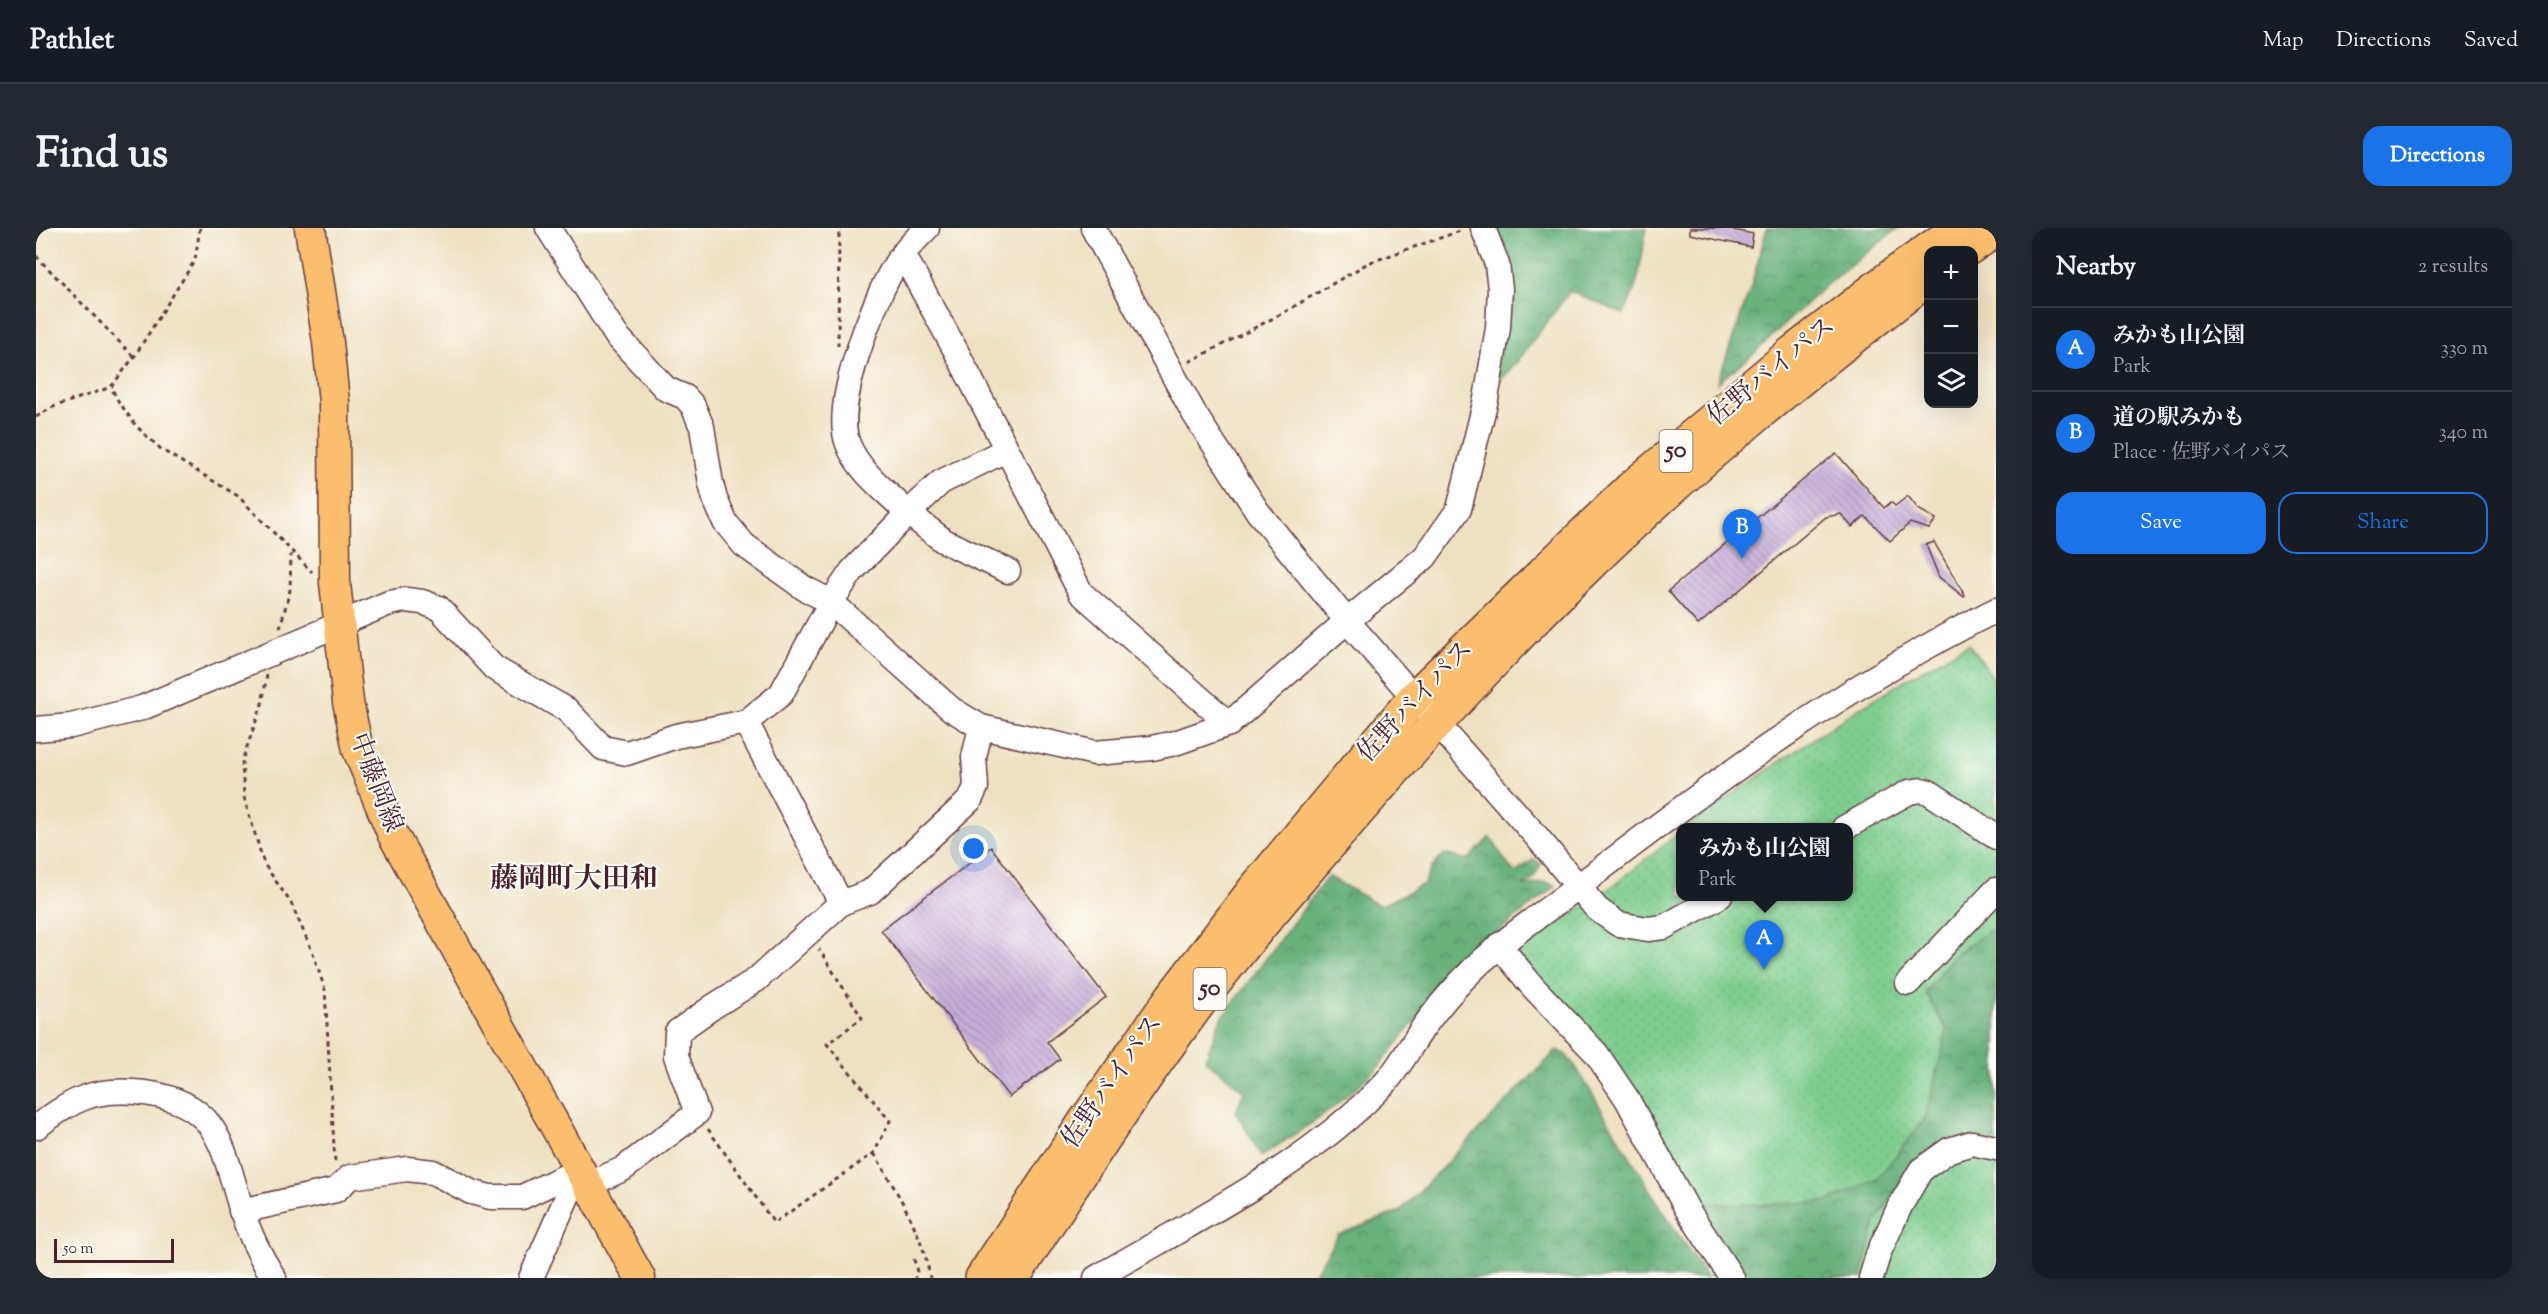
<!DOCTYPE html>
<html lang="en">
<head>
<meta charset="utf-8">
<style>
  :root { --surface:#171b24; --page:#242831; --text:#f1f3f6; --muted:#9ea1a6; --line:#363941; --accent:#1a73e8 }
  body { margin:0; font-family:"Sorts Mill Goudy","Noto Serif JP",serif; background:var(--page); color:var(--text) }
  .controls { position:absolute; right:18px; top:18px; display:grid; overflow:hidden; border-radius:12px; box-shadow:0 6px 24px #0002 }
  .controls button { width:54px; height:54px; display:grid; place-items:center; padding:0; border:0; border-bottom:2px solid var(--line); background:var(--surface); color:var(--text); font:30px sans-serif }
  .scale { position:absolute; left:18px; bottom:15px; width:120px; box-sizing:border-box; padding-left:6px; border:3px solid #4a1f2b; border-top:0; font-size:16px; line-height:21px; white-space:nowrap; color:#4a1f2b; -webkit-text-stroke:4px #fdfcf7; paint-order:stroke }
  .you { position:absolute; left:938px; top:621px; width:21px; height:21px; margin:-15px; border:4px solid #fff; border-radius:50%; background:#1a73e8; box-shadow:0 0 0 9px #1a73e833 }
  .badge { display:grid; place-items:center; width:39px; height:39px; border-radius:50%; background:var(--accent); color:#fff; font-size:20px; font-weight:700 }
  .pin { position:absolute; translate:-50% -50px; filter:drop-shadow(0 2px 3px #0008) }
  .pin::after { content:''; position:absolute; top:32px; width:21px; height:18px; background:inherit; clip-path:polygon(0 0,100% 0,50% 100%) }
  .popup { position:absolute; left:1640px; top:595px; width:177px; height:78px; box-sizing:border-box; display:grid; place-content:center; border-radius:12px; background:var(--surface); filter:drop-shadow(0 2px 4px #0005); font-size:20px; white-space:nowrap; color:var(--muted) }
  .popup b { font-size:22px; color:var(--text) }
  .popup::after { content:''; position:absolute; left:50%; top:100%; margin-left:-12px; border:12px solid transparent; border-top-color:var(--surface) }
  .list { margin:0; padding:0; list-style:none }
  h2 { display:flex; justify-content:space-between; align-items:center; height:78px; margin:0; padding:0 24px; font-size:26px }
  h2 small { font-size:20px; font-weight:400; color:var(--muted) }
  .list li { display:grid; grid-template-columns:39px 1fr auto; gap:18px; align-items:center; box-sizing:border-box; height:84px; padding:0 24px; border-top:2px solid var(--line) }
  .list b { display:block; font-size:22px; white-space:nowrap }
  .list p { margin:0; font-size:20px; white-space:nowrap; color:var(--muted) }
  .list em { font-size:20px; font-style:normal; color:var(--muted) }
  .actions { display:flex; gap:12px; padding:18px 24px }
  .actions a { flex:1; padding:14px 0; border:2px solid var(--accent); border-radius:18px; text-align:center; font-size:21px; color:var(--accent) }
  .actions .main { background:var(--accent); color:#fff }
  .icon { flex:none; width:33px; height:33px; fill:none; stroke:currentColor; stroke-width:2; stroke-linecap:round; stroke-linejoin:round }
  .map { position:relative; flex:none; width:1960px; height:1050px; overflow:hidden; border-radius:18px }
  header { display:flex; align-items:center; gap:36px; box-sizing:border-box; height:84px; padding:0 30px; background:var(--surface); border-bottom:2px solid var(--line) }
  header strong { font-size:28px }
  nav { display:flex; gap:33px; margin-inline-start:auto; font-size:21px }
  .intro { display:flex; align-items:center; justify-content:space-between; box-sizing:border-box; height:144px; padding:0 36px }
  h1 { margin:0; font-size:42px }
  .button { padding:15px 27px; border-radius:18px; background:var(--accent); color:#fff; font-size:21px; font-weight:700 }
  main { display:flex; gap:36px; padding:0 36px }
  aside { flex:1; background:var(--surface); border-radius:18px; box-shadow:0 6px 24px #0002 }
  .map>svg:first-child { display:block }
  .grass { fill:url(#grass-dots); stroke:#64765d; stroke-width:1.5 }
  .forest { fill:url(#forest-crowns); stroke:#586852; stroke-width:1.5 }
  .building { fill:url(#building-back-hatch) }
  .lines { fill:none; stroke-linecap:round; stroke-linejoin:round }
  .minor-casing { stroke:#633c42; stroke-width:27 }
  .major-casing { stroke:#633c42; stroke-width:33 }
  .highway-casing { stroke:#633c42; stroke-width:36 }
  .path { stroke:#633c42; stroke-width:3; stroke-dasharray:4.5 4.5; stroke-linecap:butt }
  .minor { stroke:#fff; stroke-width:24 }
  .major { stroke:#fbbe6e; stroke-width:30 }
  .highway { stroke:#fbbe6e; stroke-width:33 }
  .labels { text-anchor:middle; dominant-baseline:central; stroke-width:4.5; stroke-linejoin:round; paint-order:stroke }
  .shield { fill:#fdfcf7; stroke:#806168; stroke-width:1.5 }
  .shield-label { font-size:24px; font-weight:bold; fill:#4a1f2b }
  .street-label { font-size:26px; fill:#4a1f2b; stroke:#fdfcf7 }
  .quarter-label { font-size:28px; font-weight:bold; fill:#4a1f2b; stroke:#fdfcf7 }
</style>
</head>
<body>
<header>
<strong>Pathlet</strong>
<nav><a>Map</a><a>Directions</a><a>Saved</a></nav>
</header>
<div class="intro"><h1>Find us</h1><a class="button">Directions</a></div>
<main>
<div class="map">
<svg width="1960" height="1050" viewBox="0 0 1960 1050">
  <defs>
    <pattern id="grass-dots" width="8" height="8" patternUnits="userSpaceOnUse" patternTransform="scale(1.5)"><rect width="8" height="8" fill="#7fce8f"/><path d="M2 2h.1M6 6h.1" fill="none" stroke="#6fb07c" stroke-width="1.8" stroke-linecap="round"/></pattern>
    <pattern id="forest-crowns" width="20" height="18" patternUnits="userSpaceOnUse" patternTransform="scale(1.5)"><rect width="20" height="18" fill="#67b17a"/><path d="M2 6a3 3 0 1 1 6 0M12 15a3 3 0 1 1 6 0" fill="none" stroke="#578f64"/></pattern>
    <pattern id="building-back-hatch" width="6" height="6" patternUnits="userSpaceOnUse" patternTransform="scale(1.5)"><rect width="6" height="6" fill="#c6afda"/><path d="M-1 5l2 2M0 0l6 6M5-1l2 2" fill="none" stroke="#a38eb1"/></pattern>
  </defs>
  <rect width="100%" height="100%" fill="#fdfcf7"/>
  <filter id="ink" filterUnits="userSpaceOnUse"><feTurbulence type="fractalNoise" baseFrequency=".0167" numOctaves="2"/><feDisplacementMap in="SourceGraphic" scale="12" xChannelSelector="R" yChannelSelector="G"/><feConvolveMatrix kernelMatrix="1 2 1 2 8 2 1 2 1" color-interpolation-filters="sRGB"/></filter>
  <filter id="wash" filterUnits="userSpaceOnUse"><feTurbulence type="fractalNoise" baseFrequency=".008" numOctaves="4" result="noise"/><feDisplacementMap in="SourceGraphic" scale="24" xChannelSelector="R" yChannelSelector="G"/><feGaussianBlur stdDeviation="1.35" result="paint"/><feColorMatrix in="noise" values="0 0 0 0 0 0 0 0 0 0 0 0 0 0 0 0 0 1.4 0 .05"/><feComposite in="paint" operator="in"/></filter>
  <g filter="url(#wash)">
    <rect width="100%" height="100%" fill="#eee1c1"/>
    <path class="grass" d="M1933 416 1960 454V1050H1704L1481 723 1582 654 1644 604V668H1812V600L1650 599C1742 535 1833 469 1933 416Z"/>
    <g class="forest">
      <path d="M1439 0H1610C1606 30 1603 60 1587 86L1534 63 1482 133 1458 158 1469 89Z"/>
      <polygon points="1731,0 1862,0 1790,57 1716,127 1681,155 1715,59"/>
      <path d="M1454 609C1463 621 1469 635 1479 645L1498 631 1505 636 1497 651 1487 658 1510 654 1520 658 1428 731 1341 841 1291 885 1226 928 1200 885 1208 863 1169 832 1184 792 1292 648 1344 678 1388 656 1395 641 1408 626 1432 632Z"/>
      <polygon points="1960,698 1960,911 1875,937 1840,994 1825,1050 1707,1050 1658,975 1727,977 1794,973 1842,950 1889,891 1911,802 1889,764 1917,728"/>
      <polygon points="1521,822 1529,826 1540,839 1625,980 1671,1050 1276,1050 1302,1007 1364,983"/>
    </g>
    <g id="blocks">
      <g class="building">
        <polygon points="1654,0 1688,0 1717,6 1715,19 1654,6"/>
        <polygon points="1800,225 1848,280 1855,274 1859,278 1872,268 1882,281 1900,291 1893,301 1874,295 1854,313 1829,288 1816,299 1805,286 1790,289 1662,397 1632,363"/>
        <polygon points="1898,314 1929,368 1928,369 1903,349 1890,317"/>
        <polygon points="955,619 1070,769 1011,814 1024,831 973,869 845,702"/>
      </g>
    </g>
  </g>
  <g filter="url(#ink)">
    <use href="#blocks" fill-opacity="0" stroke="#633c42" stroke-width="1.5"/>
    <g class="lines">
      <g class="minor-casing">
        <g id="minor">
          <polyline points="512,0 580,107 630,161 649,169 657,178 666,199 675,256 679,271 689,294 708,317 768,360 795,374 915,481 945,499 1059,525 1116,520 1139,515 1193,496 1311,393 1389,329 1423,281 1450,171 1462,100 1464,61 1461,36 1447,0"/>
          <polyline points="1057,0 1159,187 1222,284 1311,393 1501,609 1561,681 1582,696 1612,701 1628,699 1684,668"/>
          <polyline points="867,26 920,123 1045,365 1193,496"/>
          <polyline points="970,222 905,254 872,285 908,313 972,343"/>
          <polyline points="710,494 805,675"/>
          <path d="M0 501 35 498 106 480 353 375 370 372 386 374 403 380 458 440 531 482 567 520 591 525 640 508 710 494 745 466 795 374 816 343 872 285C851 264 823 244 812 216 796 178 836 78 856 42 865 26 878 13 891 0"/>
          <polyline points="1808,600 1873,564 1885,562 1893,564 1960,609"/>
          <polyline points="1463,717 1497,759 1560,825 1591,871 1651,981 1696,1050"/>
          <polyline points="1872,755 1960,662"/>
          <path d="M0 899C40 870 58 859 109 865 184 875 186 919 205 980 212 1003 225 1030 238 1050"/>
          <polyline points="551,957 587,941 661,885 640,828 641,804 678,778 720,752 805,675 834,664 934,572 940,559 938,529 945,499"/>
          <polyline points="205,983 300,962 314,949 371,941 397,944 435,964 454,969 486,969 543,942"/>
          <polyline points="495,1050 543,942"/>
          <path d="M1060 1050C1161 991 1268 940 1350 854 1365 837 1376 815 1389 797 1410 768 1434 742 1462 719 1488 697 1517 678 1544 657 1678 554 1808 458 1960 382"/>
          <polyline points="1835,1050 1843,1024 1864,978 1885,942 1913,922 1936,915 1960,920"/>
        </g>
      </g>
      <g class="major-casing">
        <polyline id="major" points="274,0 292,114 298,174 299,355 312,474 322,522 357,607 604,1050"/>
      </g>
      <g class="highway-casing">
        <g id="highway">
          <polyline points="1930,22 1960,2"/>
          <polyline points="946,1050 1050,892 1136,769 1217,663 1378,470 1595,260 1757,124 1854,49 1923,0"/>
          <path d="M977 1050C1035 959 1093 870 1157 783 1203 721 1254 662 1305 603 1384 512 1465 422 1552 338 1659 234 1775 141 1892 51"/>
        </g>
      </g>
      <g class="path">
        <polyline points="164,0 159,32 98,129 75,159 81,171 100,198 126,222 202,268 276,344"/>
        <polyline points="0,28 98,129"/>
        <polyline points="802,118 803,3 805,0"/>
        <polyline points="1153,134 1247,85 1332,35 1427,2"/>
        <polyline points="0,189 17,179 75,159"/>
        <polyline points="244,400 254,362 255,326"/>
        <polyline points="231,447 226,476 206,533 208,569 228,636 255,675 277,725 289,762 299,935"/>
        <polyline points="672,901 738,995 838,925 854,893 791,816 826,790 783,721"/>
        <path d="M838 925C861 965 887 1004 894 1050"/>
        <polyline points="878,1031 881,1044 879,1050"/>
      </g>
      <use href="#minor" class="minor"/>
      <use href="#major" class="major"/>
      <use href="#highway" class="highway"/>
    </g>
  </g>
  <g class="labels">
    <g class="shield">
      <rect x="1623.5" y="202" width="33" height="42" rx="4.5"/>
      <rect x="1157.5" y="740" width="33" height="42" rx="4.5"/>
    </g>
    <g class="shield-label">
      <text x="1640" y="223">50</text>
      <text x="1174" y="761">50</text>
    </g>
    <g class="street-label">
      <text transform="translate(1736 144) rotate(-39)">佐野バイパス</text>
      <text transform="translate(1380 474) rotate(-47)">佐野バイパス</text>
      <text transform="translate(339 555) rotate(69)">中藤岡線</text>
      <text transform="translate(1077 854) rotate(-55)">佐野バイパス</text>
    </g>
    <g class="quarter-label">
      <text x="538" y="652">藤岡町大田和</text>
    </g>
  </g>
</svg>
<div class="controls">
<button>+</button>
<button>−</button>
<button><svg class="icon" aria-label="layers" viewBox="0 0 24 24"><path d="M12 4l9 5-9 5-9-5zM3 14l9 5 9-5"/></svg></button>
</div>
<div class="scale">50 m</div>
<div class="you"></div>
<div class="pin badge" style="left:1728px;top:742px">A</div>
<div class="popup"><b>みかも山公園</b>Park</div>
<div class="pin badge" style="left:1706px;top:331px">B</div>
</div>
<aside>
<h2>Nearby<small>2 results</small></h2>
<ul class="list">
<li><span class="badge">A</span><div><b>みかも山公園</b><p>Park</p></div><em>330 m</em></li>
<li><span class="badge">B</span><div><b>道の駅みかも</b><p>Place · 佐野バイパス</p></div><em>340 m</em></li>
</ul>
<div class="actions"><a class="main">Save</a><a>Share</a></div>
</aside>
</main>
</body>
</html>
